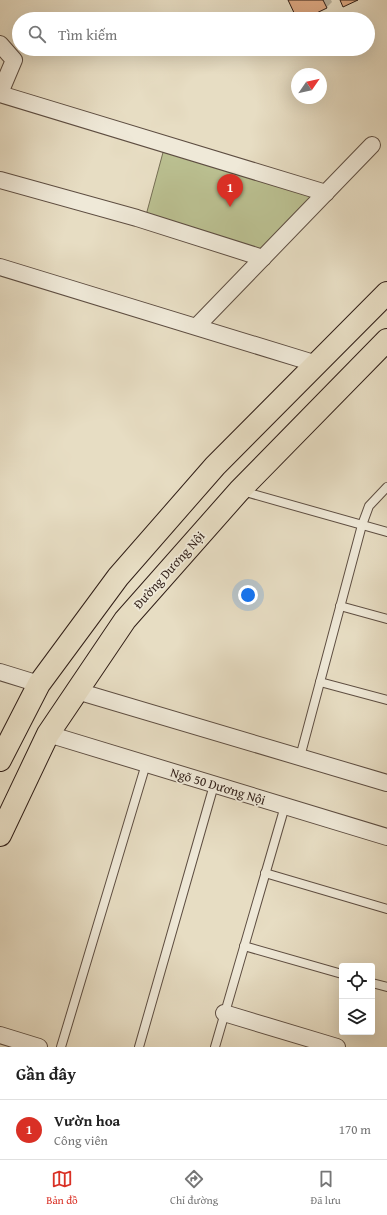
<!DOCTYPE html>
<html lang="vi">
<head>
<meta charset="utf-8">
<style>
  :root { --surface:#fff; --page:#f2f2f2; --text:#222; --muted:#767676; --line:#e0e0e0; --accent:#d93025 }
  body { margin:0; font-family:"Gentium Book Plus",serif; background:var(--page); color:var(--text) }
  .controls { position:absolute; right:12px; bottom:12px; display:grid; overflow:hidden; border-radius:4px; box-shadow:0 4px 16px #0002 }
  .controls button { width:36px; height:36px; display:grid; place-items:center; padding:0; border:0; border-bottom:1px solid var(--line); background:var(--surface); color:var(--text); font:20px sans-serif }
  .compass { position:absolute; left:291px; top:68px; width:36px; height:36px; border-radius:50%; background:var(--surface); box-shadow:0 4px 16px #0002; rotate:56deg }
  .you { position:absolute; left:248px; top:595px; width:14px; height:14px; margin:-10px; border:3px solid #fff; border-radius:50%; background:#1a73e8; box-shadow:0 0 0 6px #1a73e833 }
  .badge { display:grid; place-items:center; width:26px; height:26px; border-radius:50%; background:var(--accent); color:#fff; font-size:13px; font-weight:700 }
  .pin { position:absolute; translate:-50% -33px; filter:drop-shadow(0 1px 2px #0008) }
  .pin::after { content:''; position:absolute; top:21px; width:14px; height:12px; background:inherit; clip-path:polygon(0 0,100% 0,50% 100%) }
  .list { margin:0; padding:0; list-style:none }
  h2 { display:flex; justify-content:space-between; align-items:center; height:52px; margin:0; padding:0 16px; font-size:17px }
  h2 small { font-size:13px; font-weight:400; color:var(--muted) }
  .list li { display:grid; grid-template-columns:26px 1fr auto; gap:12px; align-items:center; box-sizing:border-box; height:60px; padding:0 16px; border-top:1px solid var(--line) }
  .list b { display:block; font-size:15px; white-space:nowrap }
  .list p { margin:0; font-size:13px; white-space:nowrap; color:var(--muted) }
  .list em { font-size:13px; font-style:normal; color:var(--muted) }
  .icon { flex:none; width:22px; height:22px; fill:none; stroke:currentColor; stroke-width:2; stroke-linecap:round; stroke-linejoin:round }
  .map { position:relative; flex:none; width:387px; height:1047px; overflow:hidden }
  .search { position:absolute; background:var(--surface); box-shadow:0 4px 16px #0002; left:12px; right:12px; top:12px; height:44px; display:flex; align-items:center; gap:10px; box-sizing:border-box; padding:0 14px; border-radius:22px; color:var(--muted); font-size:15px }
  .sheet { height:112px; background:var(--surface) }
  nav { display:flex; justify-content:space-around; align-items:center; box-sizing:border-box; height:56px; border-top:1px solid var(--line); background:var(--surface); font-size:11px; color:var(--muted) }
  nav a { display:grid; justify-items:center; gap:2px }
  nav .on { color:var(--accent) }
  .map>svg:first-child { display:block }
  .green { fill:#babf90; stroke:#756e54 }
  .shadow { fill:#0003 }
  .building { fill:#dfaa84; stroke:#301e17 }
  .lines { fill:none; stroke-linecap:round; stroke-linejoin:round }
  .lane-casing { stroke:#5e4e42; stroke-width:10 }
  .street-casing { stroke:#5e4e42; stroke-width:18 }
  .primary-casing { stroke:#301e17; stroke-width:24 }
  .lane { stroke:#efe9d8; stroke-width:8 }
  .street { stroke:#efe9d8; stroke-width:16 }
  .primary { stroke:#e7ddc3; stroke-width:22 }
  .labels { text-anchor:middle; dominant-baseline:central; stroke-width:3.5; stroke-linejoin:round; paint-order:stroke }
  .street-label { font-size:13px; fill:#301e17; stroke:#efe9d8 }
</style>
</head>
<body>
<div class="map">
<svg width="387" height="1047" viewBox="0 0 387 1047">
  <rect width="100%" height="100%" fill="#e7ddc3"/>
  <filter id="stains"><feTurbulence type="fractalNoise" baseFrequency=".005" numOctaves="4"/><feColorMatrix values="0 0 0 0 .2 0 0 0 0 .09 0 0 0 0 .02 0 0 0 .5 -.17"/></filter>
  <radialGradient id="worn" r=".72"><stop offset=".6" stop-color="#630" stop-opacity="0"/><stop offset="1" stop-color="#630" stop-opacity=".3"/></radialGradient>
  <polygon class="green" points="165,145 324,194 262,257 145,219"/>
  <polygon class="shadow" points="289,0 331,0 332,2 327,7 298,19"/>
  <g class="building">
    <polygon points="288,0 323,0 327,8 304,19 297,19"/>
    <polygon points="340,0 358,0 343,7"/>
  </g>
  <g class="lines">
    <g class="lane-casing">
      <g id="lane">
        <polyline points="242,491 387,532"/>
        <polyline points="340,606 387,619"/>
        <polyline points="320,682 387,700"/>
        <polyline points="300,757 362,525 369,506 387,487"/>
        <polyline points="265,873 387,909"/>
        <polyline points="244,946 342,974"/>
        <polyline points="372,983 387,987"/>
        <polyline points="61,1047 146,764"/>
        <polyline points="139,1047 214,785"/>
        <polyline points="215,1047 285,806"/>
      </g>
    </g>
    <g class="street-casing">
      <g id="street">
        <polyline points="0,44 14,60 0,93"/>
        <polyline points="0,94 326,193"/>
        <polyline points="0,180 137,218 263,258"/>
        <polyline points="0,267 317,364"/>
        <polyline points="197,326 372,145"/>
        <polyline points="0,672 39,684"/>
        <polyline points="77,691 387,783"/>
        <polyline points="48,734 387,837"/>
        <polyline points="224,1013 337,1047"/>
        <polyline points="0,1035 39,1047"/>
      </g>
    </g>
    <g class="primary-casing">
      <g id="primary">
        <polyline points="0,760 39,684 118,577 215,466 387,293"/>
        <polyline points="0,835 48,734 125,620 239,491 387,340"/>
      </g>
    </g>
    <use href="#lane" class="lane"/>
    <use href="#street" class="street"/>
    <use href="#primary" class="primary"/>
  </g>
  <g class="labels">
    <g class="street-label">
      <text transform="translate(169 570) rotate(-48)">Đường Dương Nội</text>
      <text transform="translate(218 786) rotate(17)">Ngõ 50 Dương Nội</text>
    </g>
  </g>
  <rect width="100%" height="100%" filter="url(#stains)"/>
  <rect width="100%" height="100%" fill="url(#worn)"/>
</svg>
<div class="controls">
<button><svg class="icon" aria-label="locate" viewBox="0 0 24 24"><circle cx="12" cy="12" r="6"/><path d="M12 2v4M12 18v4M2 12h4M18 12h4"/></svg></button>
<button><svg class="icon" aria-label="layers" viewBox="0 0 24 24"><path d="M12 4l9 5-9 5-9-5zM3 14l9 5 9-5"/></svg></button>
</div>
<svg class="compass" viewBox="-18 -18 36 36"><path d="M0-13l5 13h-10z" fill="#e53935"/><path d="M0 13l5-13h-10z" fill="#767676"/></svg>
<div class="you"></div>
<div class="pin badge" style="left:230px;top:207px">1</div>
<div class="search"><svg class="icon" aria-label="search" viewBox="0 0 24 24"><circle cx="10" cy="10" r="6"/><path d="M15 15l6 6"/></svg>Tìm kiếm</div>
</div>
<section class="sheet">
<h2>Gần đây<small></small></h2>
<ul class="list">
<li><span class="badge">1</span><div><b>Vườn hoa</b><p>Công viên</p></div><em>170 m</em></li>
</ul>
</section>
<nav>
<a class="on"><svg class="icon" aria-label="map" viewBox="0 0 24 24"><path d="M3 6l6-2 6 2 6-2v14l-6 2-6-2-6 2zM9 4v14M15 6v14"/></svg>Bản đồ</a>
<a><svg class="icon" aria-label="directions" viewBox="0 0 24 24"><path d="M12 3l9 9-9 9-9-9zM9 14v-3h6M13 9l2 2-2 2"/></svg>Chỉ đường</a>
<a><svg class="icon" aria-label="saved" viewBox="0 0 24 24"><path d="M7 4h10v16l-5-4-5 4z"/></svg>Đã lưu</a>
</nav>
</body>
</html>
